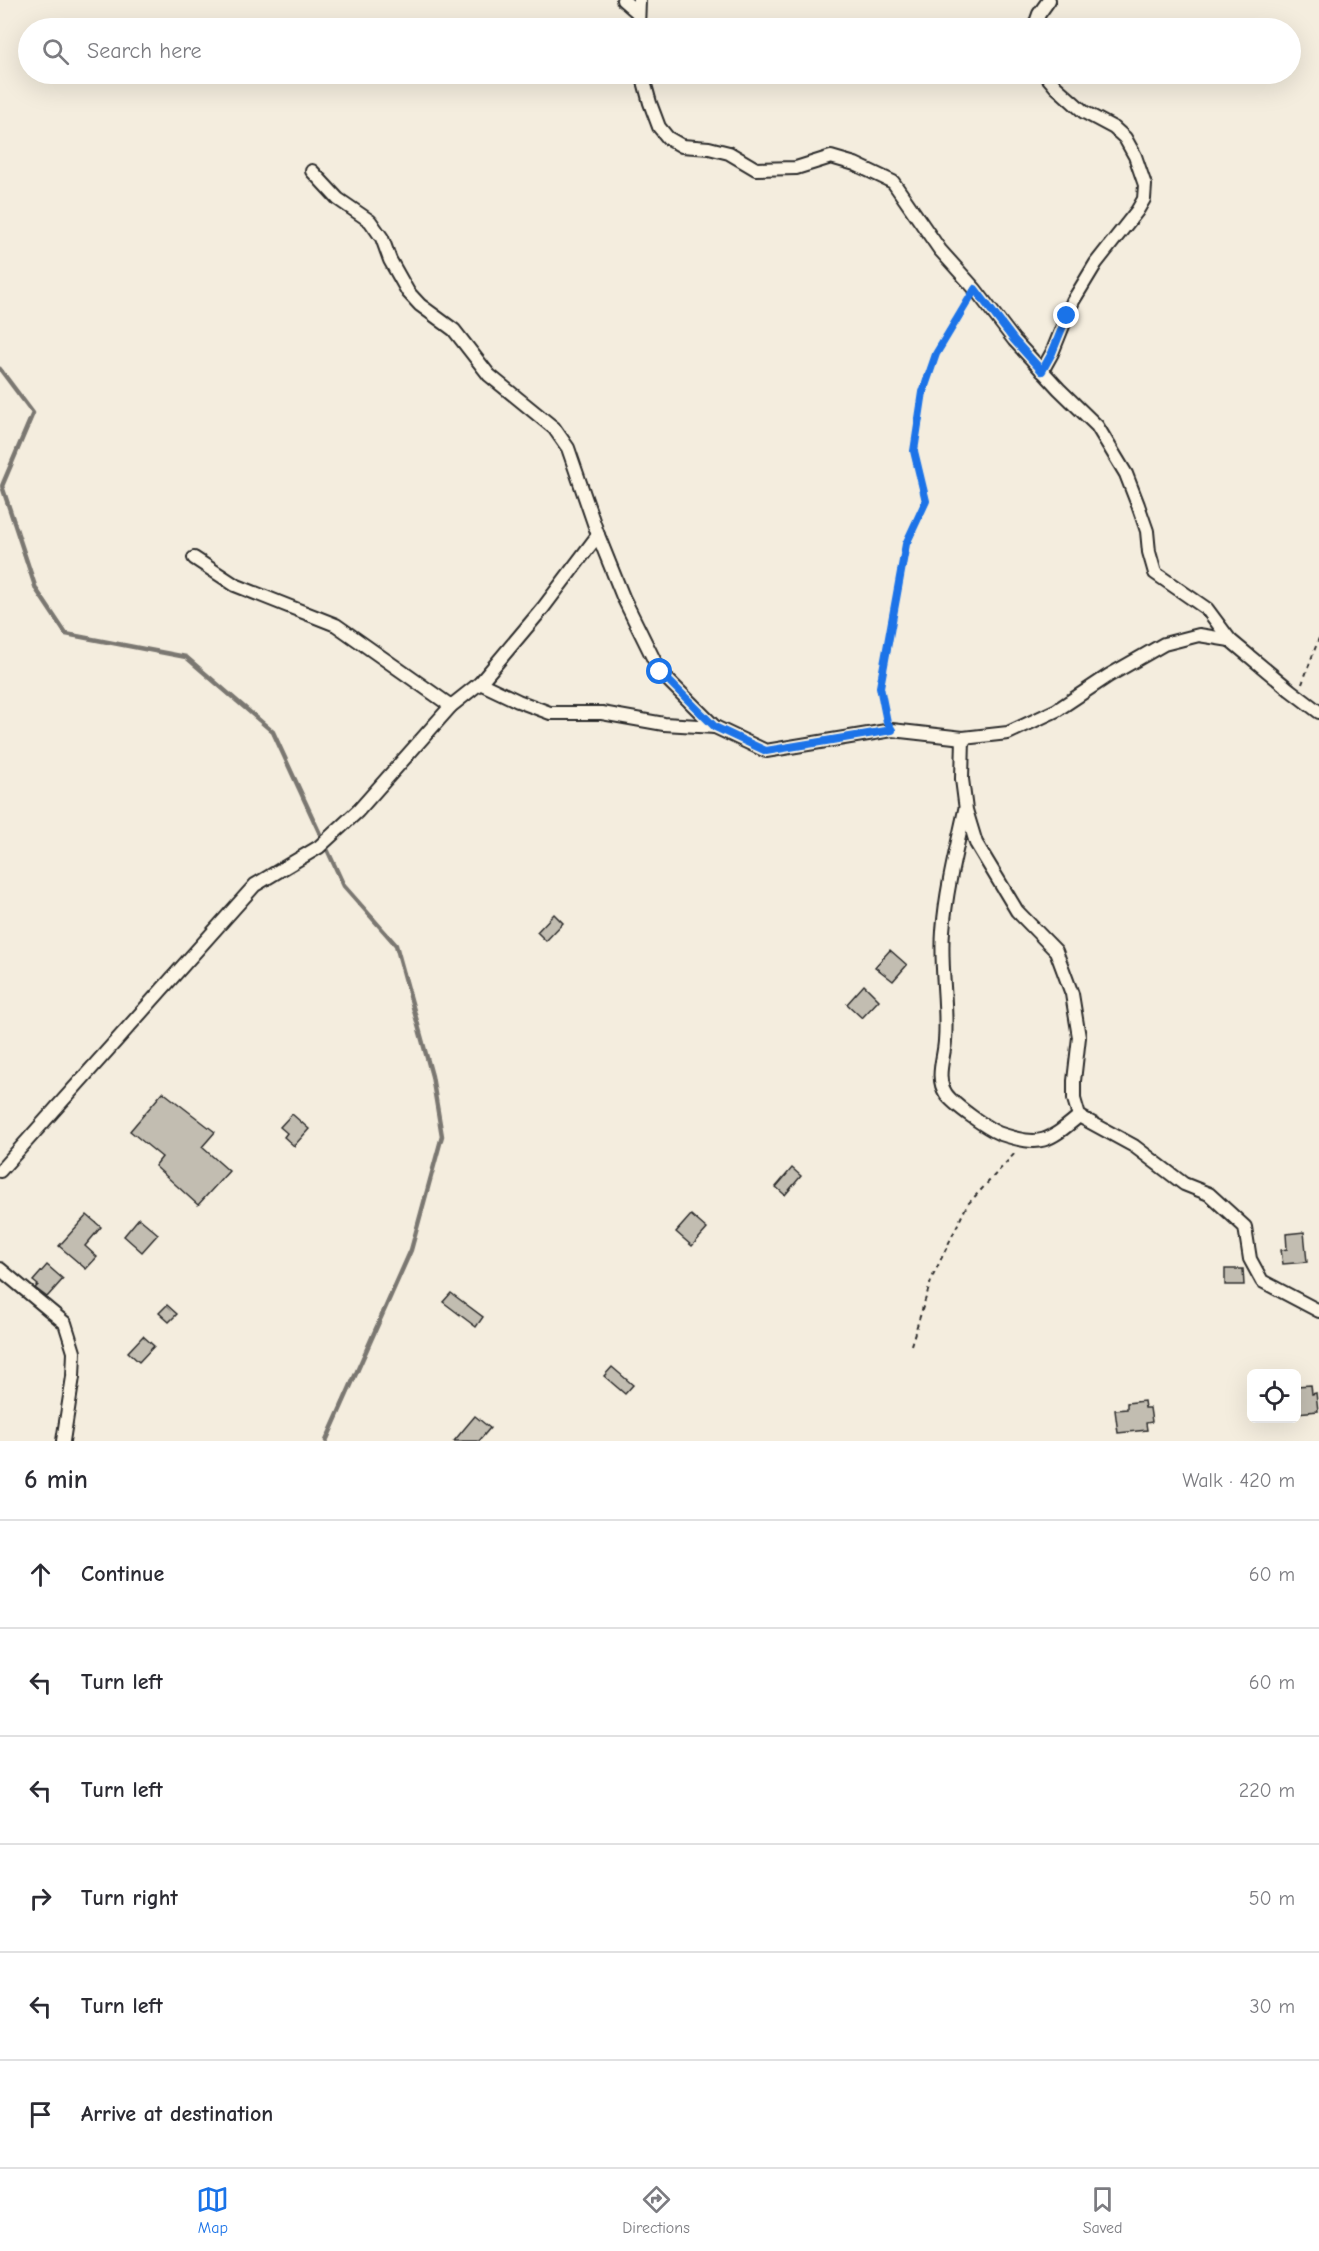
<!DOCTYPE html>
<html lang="en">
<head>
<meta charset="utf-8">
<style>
  :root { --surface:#fff; --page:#f7f7f7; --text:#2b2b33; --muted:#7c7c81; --line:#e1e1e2; --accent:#1a73e8 }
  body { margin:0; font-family:"Comic Neue",sans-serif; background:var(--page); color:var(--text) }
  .controls { position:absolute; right:18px; bottom:18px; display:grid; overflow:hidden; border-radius:9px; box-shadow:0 6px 24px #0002 }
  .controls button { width:54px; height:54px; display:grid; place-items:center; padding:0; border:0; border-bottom:2px solid var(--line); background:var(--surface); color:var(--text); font:30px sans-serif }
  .stop { position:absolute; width:18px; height:18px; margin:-14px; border:4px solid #1a73e8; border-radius:50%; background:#fff }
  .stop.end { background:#1a73e8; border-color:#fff; box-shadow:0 2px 6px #0008 }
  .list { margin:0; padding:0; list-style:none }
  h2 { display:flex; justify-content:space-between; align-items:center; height:78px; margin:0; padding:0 24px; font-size:26px }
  h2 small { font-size:20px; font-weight:400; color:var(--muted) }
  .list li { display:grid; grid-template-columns:39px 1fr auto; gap:18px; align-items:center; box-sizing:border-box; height:108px; padding:0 24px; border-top:2px solid var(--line) }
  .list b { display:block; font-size:22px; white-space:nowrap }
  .list em { font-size:20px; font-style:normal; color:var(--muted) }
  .icon { flex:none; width:33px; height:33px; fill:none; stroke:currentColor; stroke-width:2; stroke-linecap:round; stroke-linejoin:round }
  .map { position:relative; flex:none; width:1319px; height:1441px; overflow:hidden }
  .search { position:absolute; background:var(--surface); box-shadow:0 6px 24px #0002; left:18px; right:18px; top:18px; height:66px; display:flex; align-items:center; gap:15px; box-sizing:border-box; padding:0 21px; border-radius:33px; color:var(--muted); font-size:22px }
  .sheet { height:726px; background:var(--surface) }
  nav { display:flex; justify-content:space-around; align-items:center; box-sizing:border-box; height:84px; border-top:2px solid var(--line); background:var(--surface); font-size:16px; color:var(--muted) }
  nav a { display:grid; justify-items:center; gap:3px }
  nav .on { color:var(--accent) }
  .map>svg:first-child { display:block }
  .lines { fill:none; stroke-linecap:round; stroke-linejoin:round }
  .stream { stroke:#7a7771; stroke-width:4.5 }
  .building { fill:#c2bdb1; stroke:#2b2b2b; stroke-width:1.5 }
  .street-casing { stroke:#2b2b2b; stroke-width:16 }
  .path { stroke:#2b2b2b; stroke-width:2; stroke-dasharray:4.5 4.5; stroke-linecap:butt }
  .street { stroke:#fcf5e5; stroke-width:12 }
  .route { stroke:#1a73e8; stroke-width:8 }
</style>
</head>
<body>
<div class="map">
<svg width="1319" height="1441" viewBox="0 0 1319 1441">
  <rect width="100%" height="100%" fill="#f4edde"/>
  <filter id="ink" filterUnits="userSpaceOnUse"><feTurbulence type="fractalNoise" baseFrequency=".0167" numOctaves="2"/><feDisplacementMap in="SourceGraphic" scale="12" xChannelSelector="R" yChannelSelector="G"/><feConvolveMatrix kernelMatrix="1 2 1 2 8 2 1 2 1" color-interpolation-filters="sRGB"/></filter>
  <g filter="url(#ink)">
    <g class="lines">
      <polyline class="stream" points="0,369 33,413 2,486 36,589 66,634 186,657 273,732 344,886 396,945 432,1076 442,1136 411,1250 326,1441"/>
    </g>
    <g class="building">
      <polygon points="554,914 563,923 546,941 537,932"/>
      <polygon points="890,950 907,965 893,981 875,967"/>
      <polygon points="864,985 879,1000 862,1018 847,1004"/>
      <polygon points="163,1092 215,1132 202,1147 229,1171 198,1205 155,1166 162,1157 130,1131"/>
      <polygon points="292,1114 309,1129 294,1146 284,1137 287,1133 280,1127"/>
      <polygon points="792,1168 801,1176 785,1195 776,1187"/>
      <polygon points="87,1215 101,1227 85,1246 97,1257 86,1269 59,1246"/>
      <polygon points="691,1215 707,1229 692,1246 676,1232"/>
      <polygon points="139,1218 158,1234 142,1252 124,1236"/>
      <polygon points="1304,1232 1307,1262 1283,1264 1281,1250 1287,1249 1286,1234"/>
      <polygon points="47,1265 63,1279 47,1297 35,1288 38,1285 33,1281"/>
      <polygon points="1225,1269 1243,1269 1244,1285 1225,1285"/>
      <polygon points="451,1293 483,1317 476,1327 443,1302"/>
      <polygon points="167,1305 177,1314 169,1322 159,1313"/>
      <polygon points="143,1336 154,1346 139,1362 128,1352"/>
      <polygon points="612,1367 633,1385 625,1394 604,1376"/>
      <polygon points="1311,1385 1312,1394 1316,1393 1318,1411 1297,1413 1296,1386"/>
      <polygon points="1144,1401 1145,1408 1150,1408 1152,1422 1146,1423 1147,1430 1118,1433 1115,1410 1127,1409 1127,1403"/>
      <polygon points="475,1416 490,1428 479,1441 454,1441"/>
    </g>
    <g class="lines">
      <g class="street-casing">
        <g id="street">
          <polyline points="623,0 638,13"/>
          <polyline points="638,28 639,0"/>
          <polyline points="1034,28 1039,14 1049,0"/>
          <polyline points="642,74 650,103 659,127 668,138 682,146 709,148 729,153 756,169 796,168 831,157 855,164 893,182 940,250 975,289 1014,340 1059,389 1097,426 1126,474 1138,505 1147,531 1149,552 1155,573 1207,609 1230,640 1290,690 1319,712"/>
          <polyline points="312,171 338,199 370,221 382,238 390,260 408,292 420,305 454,330 489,375 554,428 568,448 598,535"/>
          <polyline points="1042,371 1052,353 1073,301 1096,263 1137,211 1144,199 1145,185 1135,156 1125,138 1114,128 1084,112 1056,87 1045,74"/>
          <polyline points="194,558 235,585 336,625 451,706"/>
          <polyline points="480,683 518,701 550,713 602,713 664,724 715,727"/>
          <polyline points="963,738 962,779 966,810 976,843 1017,911 1056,951 1072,994 1079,1037 1074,1081 1074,1099 1079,1116 1134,1146 1184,1184 1209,1194 1245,1227 1250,1259 1262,1281 1319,1311"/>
          <path d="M965 810C956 851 946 890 943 931 940 968 948 1005 945 1041 944 1059 935 1077 946 1094 954 1105 989 1130 1001 1134 1041 1147 1048 1142 1079 1116"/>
          <polyline points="0,1171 255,885 319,847 358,811 451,706 480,683 543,608 598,535 623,597 660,672 715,727 766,751 892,730 963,738 1008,733 1057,710 1108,676 1164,644 1199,635 1230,640"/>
          <polyline points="0,1269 65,1323 74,1352 73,1377 63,1441"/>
        </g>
      </g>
      <g class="path">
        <polyline points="1302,684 1319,638"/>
        <polyline points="887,718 881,687 890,634 906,544 925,501 914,451 923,392 936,354 967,302"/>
        <polyline points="911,1345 932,1278 967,1205 1017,1151"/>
      </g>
      <use href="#street" class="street"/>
    </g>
  </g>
  <g class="lines" filter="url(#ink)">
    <polyline class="route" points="660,672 715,727 766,751 892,730 887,722 880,687 906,544 926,501 914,451 923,392 936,354 975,289 1014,340 1042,371 1052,353 1067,316"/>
  </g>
</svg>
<div class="controls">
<button><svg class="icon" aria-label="locate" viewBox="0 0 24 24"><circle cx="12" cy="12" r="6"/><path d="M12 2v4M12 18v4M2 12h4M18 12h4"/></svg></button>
</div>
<div class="stop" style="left:660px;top:672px"></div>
<div class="stop end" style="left:1067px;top:316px"></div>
<div class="search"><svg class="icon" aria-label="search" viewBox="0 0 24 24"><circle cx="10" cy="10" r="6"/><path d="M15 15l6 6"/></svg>Search here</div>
</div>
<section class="sheet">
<h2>6 min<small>Walk · 420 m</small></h2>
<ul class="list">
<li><svg class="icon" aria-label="ahead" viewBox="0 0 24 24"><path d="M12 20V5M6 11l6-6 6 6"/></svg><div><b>Continue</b></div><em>60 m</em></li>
<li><svg class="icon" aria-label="left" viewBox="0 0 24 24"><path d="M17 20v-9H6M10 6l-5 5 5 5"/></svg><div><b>Turn left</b></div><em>60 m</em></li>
<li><svg class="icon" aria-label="left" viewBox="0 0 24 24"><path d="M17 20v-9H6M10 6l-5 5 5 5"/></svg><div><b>Turn left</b></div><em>220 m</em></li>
<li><svg class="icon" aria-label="right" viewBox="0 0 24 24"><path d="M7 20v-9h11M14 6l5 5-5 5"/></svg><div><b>Turn right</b></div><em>50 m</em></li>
<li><svg class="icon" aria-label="left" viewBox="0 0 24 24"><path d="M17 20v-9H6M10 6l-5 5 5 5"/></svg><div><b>Turn left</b></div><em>30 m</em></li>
<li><svg class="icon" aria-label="arrive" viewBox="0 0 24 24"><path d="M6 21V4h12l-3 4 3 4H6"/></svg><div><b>Arrive at destination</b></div></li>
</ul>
</section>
<nav>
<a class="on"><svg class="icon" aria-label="map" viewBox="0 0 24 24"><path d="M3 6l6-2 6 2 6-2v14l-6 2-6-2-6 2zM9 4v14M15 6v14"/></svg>Map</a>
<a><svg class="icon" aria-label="directions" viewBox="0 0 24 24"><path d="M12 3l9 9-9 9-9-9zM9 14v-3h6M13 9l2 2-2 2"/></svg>Directions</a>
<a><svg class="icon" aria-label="saved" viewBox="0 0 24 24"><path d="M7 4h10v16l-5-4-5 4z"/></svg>Saved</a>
</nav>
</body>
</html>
